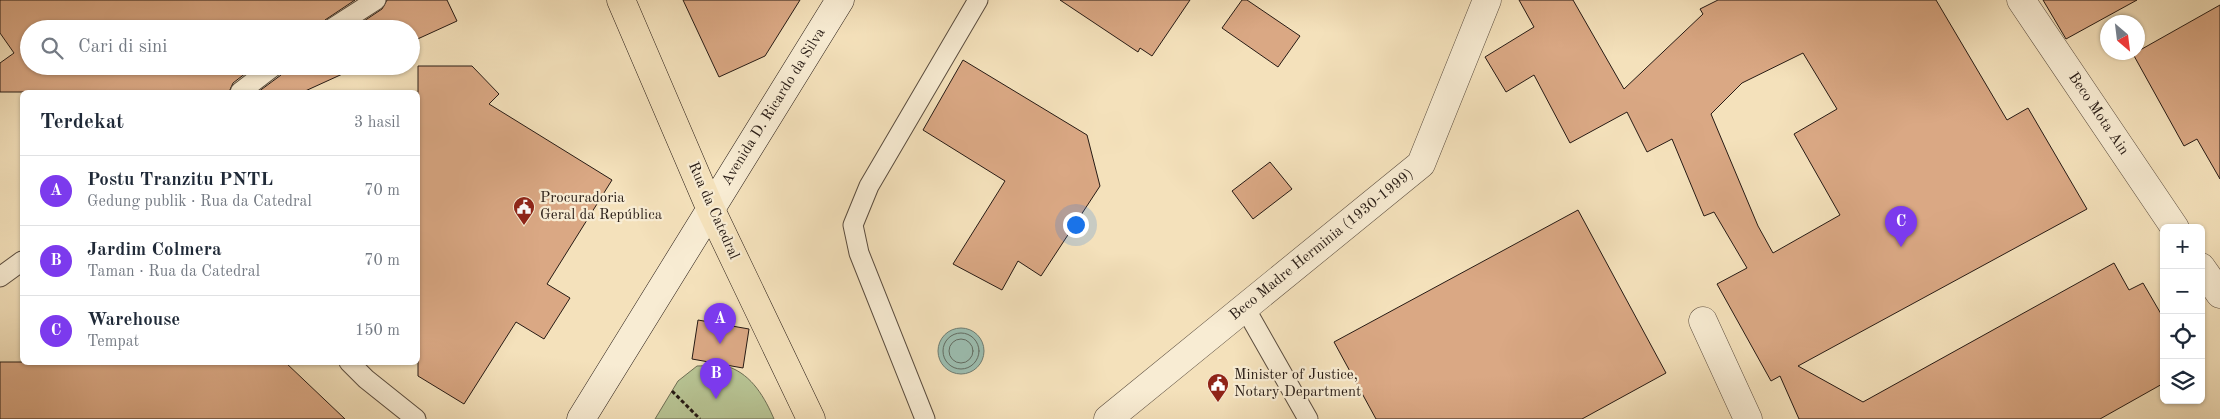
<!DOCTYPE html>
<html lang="id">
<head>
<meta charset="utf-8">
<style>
  :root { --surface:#fff; --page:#f2f2f3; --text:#1f2937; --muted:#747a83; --line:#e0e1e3; --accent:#7c3aed }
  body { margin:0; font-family:"Old Standard TT",serif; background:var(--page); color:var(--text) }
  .controls { position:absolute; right:15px; bottom:15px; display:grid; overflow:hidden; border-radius:8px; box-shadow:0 1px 4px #0004 }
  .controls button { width:45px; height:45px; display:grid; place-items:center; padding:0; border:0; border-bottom:1px solid var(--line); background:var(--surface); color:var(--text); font:25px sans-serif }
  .compass { position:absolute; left:2100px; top:15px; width:45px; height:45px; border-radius:50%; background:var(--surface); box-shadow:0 1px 4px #0004; rotate:152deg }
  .you { position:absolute; left:1075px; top:224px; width:18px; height:18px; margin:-12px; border:4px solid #fff; border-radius:50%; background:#1a73e8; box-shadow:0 0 0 8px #1a73e833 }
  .badge { display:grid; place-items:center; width:32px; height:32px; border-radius:50%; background:var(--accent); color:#fff; font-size:16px; font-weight:700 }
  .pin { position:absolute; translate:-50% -41px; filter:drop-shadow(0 1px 2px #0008) }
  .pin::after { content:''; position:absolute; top:26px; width:18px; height:15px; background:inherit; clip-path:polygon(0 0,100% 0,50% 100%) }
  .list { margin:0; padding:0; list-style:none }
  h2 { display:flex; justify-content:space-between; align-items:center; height:65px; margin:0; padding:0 20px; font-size:21px }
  h2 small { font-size:16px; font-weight:400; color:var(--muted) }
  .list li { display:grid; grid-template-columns:32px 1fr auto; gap:15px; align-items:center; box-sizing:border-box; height:70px; padding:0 20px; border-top:1px solid var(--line) }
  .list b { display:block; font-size:19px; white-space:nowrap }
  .list p { margin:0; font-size:16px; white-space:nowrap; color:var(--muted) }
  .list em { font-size:16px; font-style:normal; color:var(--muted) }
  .icon { flex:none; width:28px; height:28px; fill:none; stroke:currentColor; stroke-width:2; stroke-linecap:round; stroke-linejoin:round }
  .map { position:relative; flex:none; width:2220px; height:419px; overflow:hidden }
  .search { position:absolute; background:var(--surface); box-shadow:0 1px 4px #0004; left:20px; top:20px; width:400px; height:55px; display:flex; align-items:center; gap:12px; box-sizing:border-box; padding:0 18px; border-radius:28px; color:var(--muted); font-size:19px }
  .panel { position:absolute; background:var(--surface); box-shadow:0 1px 4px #0004; left:20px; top:90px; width:400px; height:275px; border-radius:8px }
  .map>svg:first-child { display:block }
  .green { fill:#b7c393; stroke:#6e6e54 }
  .water { fill:#9cbeb1; stroke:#6d7c72 }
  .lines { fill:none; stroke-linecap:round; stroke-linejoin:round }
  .shore { stroke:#616c62; stroke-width:1 }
  .building { fill:#daa884; stroke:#261a14; fill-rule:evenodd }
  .lane-casing { stroke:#5a4c3e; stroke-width:21 }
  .street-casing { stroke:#5a4c3e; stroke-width:29 }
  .secondary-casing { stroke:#261a14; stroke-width:29 }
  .primary-casing { stroke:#261a14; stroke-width:29 }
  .path { stroke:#261a14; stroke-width:3; stroke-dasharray:4 2.5; stroke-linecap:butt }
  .lane { stroke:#f8ecd3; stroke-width:19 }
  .street { stroke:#f8ecd3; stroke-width:28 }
  .secondary { stroke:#f8ecd3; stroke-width:28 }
  .primary { stroke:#f4e1bb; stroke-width:28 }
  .labels { text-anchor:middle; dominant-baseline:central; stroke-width:4.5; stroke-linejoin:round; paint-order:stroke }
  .street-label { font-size:15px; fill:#261a14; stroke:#f8ecd3 }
  .poi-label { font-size:15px; fill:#261a14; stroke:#f8ecd3; text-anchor:start }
</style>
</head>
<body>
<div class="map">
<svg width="2220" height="419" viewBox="0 0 2220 419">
  <rect width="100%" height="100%" fill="#f4e1bb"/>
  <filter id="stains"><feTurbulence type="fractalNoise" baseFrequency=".004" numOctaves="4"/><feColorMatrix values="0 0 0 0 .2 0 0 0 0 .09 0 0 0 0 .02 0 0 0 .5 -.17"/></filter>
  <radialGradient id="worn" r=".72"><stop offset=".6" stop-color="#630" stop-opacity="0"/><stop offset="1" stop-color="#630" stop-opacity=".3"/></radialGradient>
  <path class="green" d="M697 366C706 366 720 364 729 367 752 375 765 398 774 419H655L678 381Z"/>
  <circle class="water" cx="961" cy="351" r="23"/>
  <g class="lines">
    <g class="shore">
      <circle cx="961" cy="351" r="18"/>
      <circle cx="961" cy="351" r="12"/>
    </g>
  </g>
  <g class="building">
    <polygon points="0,0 355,0 325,20 320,29 29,29 29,66 255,66 233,83 229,92 0,92 0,63 14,53 0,33"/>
    <polygon points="387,0 447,0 457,21 411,42 411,29 352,29 382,9"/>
    <polygon points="683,0 800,0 765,56 719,77"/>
    <polygon points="1060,0 1190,0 1152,56 1140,48 1138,52"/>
    <polygon points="1242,0 1247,0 1300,36 1278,67 1222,28"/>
    <path d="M1519 0H1573L1624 89 1703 14 1700 9 1718 0H1936L2007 120 2028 108 2087 209 1798 366 1863 402 2114 263 2129 290 2143 283 2164 319V383L2100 419H1799L1780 376 1771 381 1717 284 1747 268 1714 212 1704 216 1672 139 1647 152 1627 112 1570 143 1534 75 1506 92 1485 57 1534 27ZM1803 53 1837 109 1794 134 1840 215 1773 253 1758 226 1711 114 1742 83Z"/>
    <polygon points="2043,0 2137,0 2066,39"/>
    <polygon points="2220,5 2220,179 2197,139 2184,146 2133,54"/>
    <polygon points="963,60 1087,135 1100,186 1041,276 1018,261 1002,290 953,264 1005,181 923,130"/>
    <polygon points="285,66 360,66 303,92 258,92 281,75"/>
    <polygon points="418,66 472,66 499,94 489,104 612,180 547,284 570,298 544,339 516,322 464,404 418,376"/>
    <polygon points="1270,162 1292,189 1253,219 1232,191"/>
    <polygon points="1578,210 1666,373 1582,419 1376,419 1334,342"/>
    <polygon points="698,320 749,329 743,368 692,359"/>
    <polygon points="0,362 285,362 345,419 0,419"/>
  </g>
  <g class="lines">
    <g class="lane-casing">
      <g id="lane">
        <polyline points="331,29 376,0"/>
        <polyline points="240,92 274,66"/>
        <polyline points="0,277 22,261"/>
        <polyline points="1245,308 1308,419"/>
        <polyline points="349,362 366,379 416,419"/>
        <polyline points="925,419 859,253 853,225 869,186 978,0"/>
      </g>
    </g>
    <g class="street-casing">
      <g id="street">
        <polyline points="2021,0 2175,228"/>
        <polyline points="2201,267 2220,294"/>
        <polyline points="1703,321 1748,419"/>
        <polyline points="1108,419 1421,164 1487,0"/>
      </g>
    </g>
    <g class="secondary-casing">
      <polyline id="secondary" points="581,419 840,0"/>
    </g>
    <g class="primary-casing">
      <polyline id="primary" points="621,0 711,210 811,419"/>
    </g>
    <polyline class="path" points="672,391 700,419"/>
    <use href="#lane" class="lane"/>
    <use href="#street" class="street"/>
    <use href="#secondary" class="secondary"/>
    <use href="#primary" class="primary"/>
  </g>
  <defs>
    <g id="civic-pin" transform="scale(1.125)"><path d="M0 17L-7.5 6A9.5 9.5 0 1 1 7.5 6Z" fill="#8f2418" stroke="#f8ecd3"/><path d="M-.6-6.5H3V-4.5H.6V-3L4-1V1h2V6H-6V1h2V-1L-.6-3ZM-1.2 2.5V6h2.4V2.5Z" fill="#fff"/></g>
  </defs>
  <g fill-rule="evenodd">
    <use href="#civic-pin" x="524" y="207"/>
    <use href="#civic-pin" x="1218" y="384"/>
  </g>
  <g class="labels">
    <g class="street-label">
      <text transform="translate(774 107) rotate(-58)">Avenida D. Ricardo da Silva</text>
      <text transform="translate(2098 114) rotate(56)">Beco Mota Ain</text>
      <text transform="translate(713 211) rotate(66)">Rua da Catedral</text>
      <text transform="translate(1322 245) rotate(-39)">Beco Madre Herminia (1930-1999)</text>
    </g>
    <g class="poi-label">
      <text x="540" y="198">Procuradoria<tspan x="540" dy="17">Geral da República</tspan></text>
      <text x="1234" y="375">Minister of Justice,<tspan x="1234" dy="17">Notary Department</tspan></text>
    </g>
  </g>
  <rect width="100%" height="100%" filter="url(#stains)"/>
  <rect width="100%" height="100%" fill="url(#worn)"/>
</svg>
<div class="controls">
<button>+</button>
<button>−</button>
<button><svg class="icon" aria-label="locate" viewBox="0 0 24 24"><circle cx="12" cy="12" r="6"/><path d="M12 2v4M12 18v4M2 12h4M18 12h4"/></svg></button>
<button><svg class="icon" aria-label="layers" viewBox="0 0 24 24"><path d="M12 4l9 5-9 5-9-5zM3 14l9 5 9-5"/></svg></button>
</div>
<svg class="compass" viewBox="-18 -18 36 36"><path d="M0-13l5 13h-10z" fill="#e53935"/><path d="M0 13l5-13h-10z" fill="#747a83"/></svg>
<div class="you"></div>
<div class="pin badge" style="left:720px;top:344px">A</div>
<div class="pin badge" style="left:716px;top:399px">B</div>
<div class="pin badge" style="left:1901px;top:247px">C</div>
<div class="search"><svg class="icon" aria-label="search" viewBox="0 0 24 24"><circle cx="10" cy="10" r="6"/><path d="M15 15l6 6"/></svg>Cari di sini</div>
<section class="panel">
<h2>Terdekat<small>3 hasil</small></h2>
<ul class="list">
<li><span class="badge">A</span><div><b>Postu Tranzitu PNTL</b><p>Gedung publik · Rua da Catedral</p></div><em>70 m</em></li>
<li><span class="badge">B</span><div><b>Jardim Colmera</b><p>Taman · Rua da Catedral</p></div><em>70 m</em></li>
<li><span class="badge">C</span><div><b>Warehouse</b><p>Tempat</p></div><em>150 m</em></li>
</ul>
</section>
</div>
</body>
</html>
